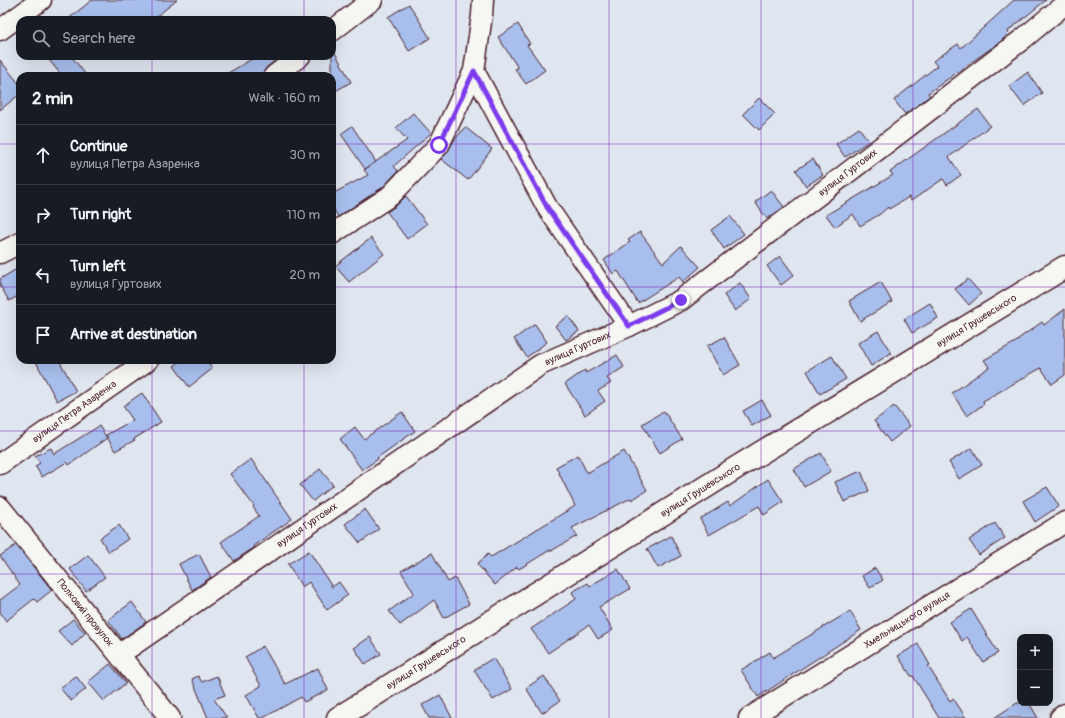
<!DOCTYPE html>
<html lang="en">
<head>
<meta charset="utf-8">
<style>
  :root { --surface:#171b24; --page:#20242c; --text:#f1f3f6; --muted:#9ea1a6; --line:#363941 }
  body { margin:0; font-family:Pangolin,sans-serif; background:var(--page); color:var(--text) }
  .controls { position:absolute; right:12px; bottom:12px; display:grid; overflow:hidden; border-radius:8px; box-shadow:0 4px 16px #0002 }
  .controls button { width:36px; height:36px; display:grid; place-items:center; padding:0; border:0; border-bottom:1px solid var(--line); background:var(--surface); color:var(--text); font:20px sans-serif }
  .stop { position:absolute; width:12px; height:12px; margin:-9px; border:3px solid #7c3aed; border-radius:50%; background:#fff }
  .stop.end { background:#7c3aed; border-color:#fff; box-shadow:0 1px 4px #0008 }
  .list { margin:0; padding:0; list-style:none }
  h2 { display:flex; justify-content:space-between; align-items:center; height:52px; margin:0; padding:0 16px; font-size:17px }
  h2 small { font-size:13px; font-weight:400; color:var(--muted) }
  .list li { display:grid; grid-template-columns:26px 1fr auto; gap:12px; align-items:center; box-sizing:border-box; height:60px; padding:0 16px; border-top:1px solid var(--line) }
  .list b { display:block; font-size:15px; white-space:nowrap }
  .list p { margin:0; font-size:13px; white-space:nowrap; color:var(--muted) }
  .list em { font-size:13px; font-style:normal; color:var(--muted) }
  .icon { flex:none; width:22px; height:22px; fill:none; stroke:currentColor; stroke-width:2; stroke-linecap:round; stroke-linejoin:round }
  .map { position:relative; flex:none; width:1065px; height:718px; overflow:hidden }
  .search { position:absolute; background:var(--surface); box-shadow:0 4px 16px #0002; left:16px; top:16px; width:320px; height:44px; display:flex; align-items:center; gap:10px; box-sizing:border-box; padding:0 14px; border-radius:12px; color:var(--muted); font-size:15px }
  .panel { position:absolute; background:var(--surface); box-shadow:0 4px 16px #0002; left:16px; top:72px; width:320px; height:292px; border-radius:12px }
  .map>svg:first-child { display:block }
  .building { fill:#a8bfed; stroke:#4a1f2b }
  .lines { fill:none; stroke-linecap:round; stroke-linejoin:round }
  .street-casing { stroke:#4a1f2b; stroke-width:23 }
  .secondary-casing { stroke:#4a1f2b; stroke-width:25 }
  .street { stroke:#f6f6f2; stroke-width:20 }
  .secondary { stroke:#f6f6f2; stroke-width:22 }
  .route { stroke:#7c3aed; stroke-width:5 }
  .grid { fill:none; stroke:#7b2cbf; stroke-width:1; stroke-opacity:0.55 }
  .labels { text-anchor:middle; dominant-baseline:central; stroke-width:3; stroke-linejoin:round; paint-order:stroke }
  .street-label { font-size:10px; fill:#4a1f2b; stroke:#f6f6f2 }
</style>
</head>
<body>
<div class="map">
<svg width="1065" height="718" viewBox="0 0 1065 718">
  <rect width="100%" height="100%" fill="#dfe6f0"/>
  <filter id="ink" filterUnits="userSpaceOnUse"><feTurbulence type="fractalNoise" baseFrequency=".025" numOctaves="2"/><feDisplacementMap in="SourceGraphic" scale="8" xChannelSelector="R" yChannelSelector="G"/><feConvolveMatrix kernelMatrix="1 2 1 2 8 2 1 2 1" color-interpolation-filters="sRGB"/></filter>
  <g filter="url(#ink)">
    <g class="building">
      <polygon points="92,0 177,0 152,20 67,20"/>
      <polygon points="1014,0 1046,0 1008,31 1009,33 1000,42 928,93 930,96 905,114 894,100 937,66 933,61 958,44 961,48"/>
      <polygon points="409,4 430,38 409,51 388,17"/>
      <polygon points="518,24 530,44 527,45 545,70 526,84 515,69 518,68 498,37"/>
      <polygon points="332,47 351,82 332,93"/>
      <polygon points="46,56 71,56 87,76 62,76"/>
      <polygon points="257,56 281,56 267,67 263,73 258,76 223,76"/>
      <polygon points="0,60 20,85 20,94 0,110"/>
      <polygon points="1028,72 1042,93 1024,106 1009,86"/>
      <polygon points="759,98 775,114 759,130 743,114"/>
      <polygon points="978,109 990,126 949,157 961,175 947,185 943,179 911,201 909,197 889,209 888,207 880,214 860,226 853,214 835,227 826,215 893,175 890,172"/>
      <polygon points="413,113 431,133 394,166 398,171 383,187 338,217 332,206 332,194 368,175 364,170 407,140 396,128"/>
      <polygon points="352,126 376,162 365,169 341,134"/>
      <polygon points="465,127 492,149 468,180 441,159 447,153 453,142"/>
      <polygon points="859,128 869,141 845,157 836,144"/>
      <polygon points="813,159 823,175 806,186 796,170"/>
      <polygon points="771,190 784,207 767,219 755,202"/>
      <polygon points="406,196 427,224 407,239 387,212 396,206"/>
      <polygon points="730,216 744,234 724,249 711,230"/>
      <polygon points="640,232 663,263 681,246 700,267 683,282 679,277 638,303 618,271 613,274 604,260 630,242 628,240"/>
      <polygon points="371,238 384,254 349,282 335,266"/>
      <polygon points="780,256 794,275 781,285 767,266"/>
      <polygon points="20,267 20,295 9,301 0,285 0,279"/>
      <polygon points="968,279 981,294 969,305 955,289"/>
      <polygon points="881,282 892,302 860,321 849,301"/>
      <polygon points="740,283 751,299 735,311 724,295"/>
      <polygon points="930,303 938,318 912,333 904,319"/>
      <polygon points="1065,309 1065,375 1052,384 1041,368 983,401 984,404 967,416 952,393 989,367 984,360 1019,340 1018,339 1042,322 1044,325"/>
      <polygon points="568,316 579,331 566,340 555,326"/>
      <polygon points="535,324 547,342 527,357 514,339"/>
      <polygon points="878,331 891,353 871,366 858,343"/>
      <polygon points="724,337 740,365 723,375 707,346"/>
      <polygon points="617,355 624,367 607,378 611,383 598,391 605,401 585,415 565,384 585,370 586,373"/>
      <polygon points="832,356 846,379 820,394 807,371"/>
      <polygon points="35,360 59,360 76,391 57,401"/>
      <polygon points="182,360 206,360 212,369 189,387 174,366"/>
      <polygon points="142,393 161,422 134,439 135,440 115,451 106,435 133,420 123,406"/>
      <polygon points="762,400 771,415 752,426 743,411"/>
      <polygon points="894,406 910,426 890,442 874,421"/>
      <polygon points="664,411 682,439 660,453 642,424"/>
      <polygon points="402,412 415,431 377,458 378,459 362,470 340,439 355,427 364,439"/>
      <polygon points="99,426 107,438 69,465 67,462 42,477 35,466 40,463 35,456 51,448 54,454"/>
      <polygon points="972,448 982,465 959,479 949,462"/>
      <polygon points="624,451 647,490 632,500 631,498 572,528 577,536 551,551 550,550 519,569 517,567 495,585 477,564 488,554 491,557 575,506 556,467 578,455 587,473"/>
      <polygon points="821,453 831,471 804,487 794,469"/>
      <polygon points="251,459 292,519 253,546 255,547 234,561 221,542 259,516 253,507 254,506 230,474"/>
      <polygon points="320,469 333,485 313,501 300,485"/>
      <polygon points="861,471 869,491 844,502 835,482"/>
      <polygon points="768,479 783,502 764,515 759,506 709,535 700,519 728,502 730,506"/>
      <polygon points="1047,487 1059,506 1035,522 1023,501"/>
      <polygon points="365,509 379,529 360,543 345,524"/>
      <polygon points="995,523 1005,538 979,555 969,540"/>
      <polygon points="119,525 128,539 109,552 100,538"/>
      <polygon points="671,536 681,556 658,568 647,549"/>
      <polygon points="16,545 52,590 37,602 34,599 6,621 0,612 0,600 20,585 0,556"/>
      <polygon points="309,551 332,587 339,582 348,595 327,610 309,582 302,587 288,564"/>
      <polygon points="432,553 448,582 455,578 469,604 444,618 434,600 400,625 389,611 414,593 401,571"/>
      <polygon points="199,554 211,577 192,590 179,564"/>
      <polygon points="88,555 105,577 86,591 70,569"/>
      <polygon points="875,568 883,580 870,588 862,576"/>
      <polygon points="618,569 630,589 599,607 613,630 598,639 589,625 548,653 531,629 576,599 572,592 588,583 590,586"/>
      <polygon points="132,602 146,622 122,639 108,620"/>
      <polygon points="971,609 998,653 983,662 967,637 962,641 950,622"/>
      <polygon points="850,611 861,630 758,697 741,670 770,652 773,658"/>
      <polygon points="73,619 85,633 72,646 58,631"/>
      <polygon points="370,637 381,654 365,664 354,648"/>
      <polygon points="918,644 930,665 928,666 950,701 953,698 966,718 939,718 913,676 911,676 898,656"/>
      <polygon points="263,646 285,684 318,668 328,690 304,702 301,697 263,718 259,718 246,695 261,686 245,657"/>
      <polygon points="493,658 512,689 493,700 474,670"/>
      <polygon points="110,664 126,683 104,701 88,682"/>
      <polygon points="76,676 86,689 71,701 60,688"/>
      <polygon points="198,676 202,682 217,676 225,695 214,699 227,718 208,718 192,679"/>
      <polygon points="544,676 560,701 542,713 526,688"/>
      <polygon points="440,695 452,718 429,718 422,705"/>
      <polygon points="1017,703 1029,703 1038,718 994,718"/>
    </g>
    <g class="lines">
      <g class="street-casing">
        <g id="street">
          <polyline points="0,30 41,0"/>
          <polyline points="332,31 372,0"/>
          <polyline points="474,71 547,207 629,326"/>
          <polyline points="274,76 300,56"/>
          <polyline points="332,234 390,196 439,145 474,71 482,15 483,0"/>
          <polyline points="0,253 20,243"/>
          <path id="s1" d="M0 464 148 360"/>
          <path id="s2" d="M0 507 170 718"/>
          <path id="s3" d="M120 654 540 365 629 326 681 300 1024 38 1065 4"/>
          <path id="s4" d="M749 718 1065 522"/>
          <polyline points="1060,718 1065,714"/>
        </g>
      </g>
      <g class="secondary-casing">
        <g id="secondary">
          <path id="s5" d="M338 718 739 466 1065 267"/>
        </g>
      </g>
      <use href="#street" class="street"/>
      <use href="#secondary" class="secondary"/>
    </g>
  </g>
  <g class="lines" filter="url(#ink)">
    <polyline class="route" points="439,145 474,71 547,207 629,326 681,300"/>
  </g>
  <path class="grid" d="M152 0V20M304 0V20M456 0V718M609 0V718M761 0V718M913 0V718M152 56V76M304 56V76M0 144H20M332 144H1065M0 287H20M332 287H1065M152 360V718M304 360V718M0 431H1065M0 574H1065"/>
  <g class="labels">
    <g class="street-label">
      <text stroke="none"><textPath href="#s3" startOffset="875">вулиця Гуртових</textPath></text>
      <text stroke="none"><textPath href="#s5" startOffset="752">вулиця Грушевського</textPath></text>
      <text stroke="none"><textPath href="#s3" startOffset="551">вулиця Гуртових</textPath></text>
      <text stroke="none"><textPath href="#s1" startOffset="91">вулиця Петра Азаренка</textPath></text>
      <text stroke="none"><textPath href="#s5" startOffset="428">вулиця Грушевського</textPath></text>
      <text stroke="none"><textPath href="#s3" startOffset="227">вулиця Гуртових</textPath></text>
      <text stroke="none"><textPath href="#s2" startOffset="136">Полковий провулок</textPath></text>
      <text stroke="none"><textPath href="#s4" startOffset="186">Хмельницького вулиця</textPath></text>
      <text stroke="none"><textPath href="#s5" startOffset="104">вулиця Грушевського</textPath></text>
    </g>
  </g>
</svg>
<div class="controls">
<button>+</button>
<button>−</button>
</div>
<div class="stop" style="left:439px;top:145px"></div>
<div class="stop end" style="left:681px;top:300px"></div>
<div class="search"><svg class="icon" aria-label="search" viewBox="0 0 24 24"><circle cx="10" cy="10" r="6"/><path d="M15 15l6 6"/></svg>Search here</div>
<section class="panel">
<h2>2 min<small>Walk · 160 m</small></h2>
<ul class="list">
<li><svg class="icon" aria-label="ahead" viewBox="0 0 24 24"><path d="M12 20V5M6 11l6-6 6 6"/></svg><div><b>Continue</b><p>вулиця Петра Азаренка</p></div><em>30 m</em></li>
<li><svg class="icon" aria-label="right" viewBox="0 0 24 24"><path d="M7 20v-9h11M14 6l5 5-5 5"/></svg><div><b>Turn right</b></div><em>110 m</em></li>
<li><svg class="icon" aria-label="left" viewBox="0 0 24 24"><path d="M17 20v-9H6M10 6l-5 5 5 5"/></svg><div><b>Turn left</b><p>вулиця Гуртових</p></div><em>20 m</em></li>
<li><svg class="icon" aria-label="arrive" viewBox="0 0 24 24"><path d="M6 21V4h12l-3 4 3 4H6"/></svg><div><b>Arrive at destination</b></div></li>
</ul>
</section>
</div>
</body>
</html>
